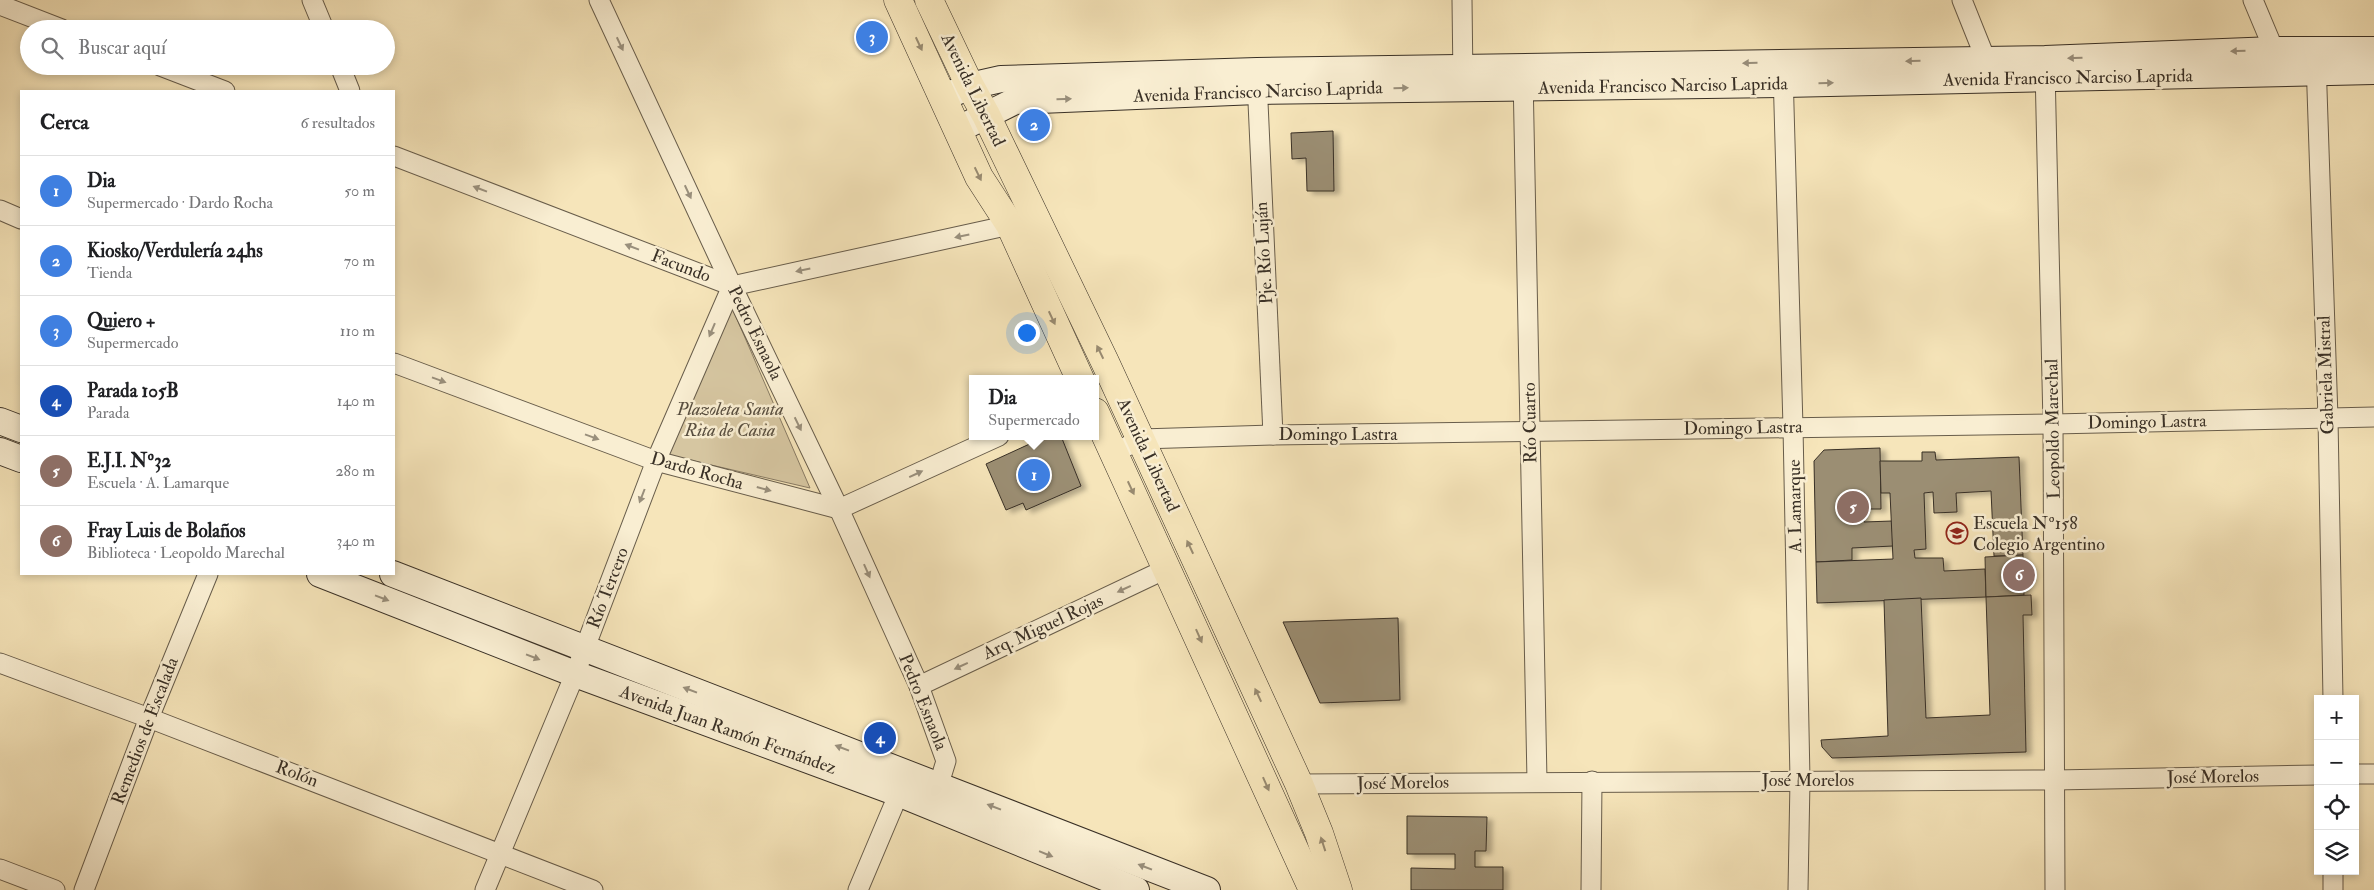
<!DOCTYPE html>
<html lang="es">
<head>
<meta charset="utf-8">
<style>
  :root { --surface:#fff; --page:#f2f2f2; --text:#202124; --muted:#757577; --line:#e0e0e0; --accent:#2563eb }
  body { margin:0; font-family:"IM FELL Double Pica",serif; background:var(--page); color:var(--text) }
  .controls { position:absolute; right:15px; bottom:15px; display:grid; overflow:hidden; border-radius:0px; box-shadow:0 2px 8px #0003 }
  .controls button { width:45px; height:45px; display:grid; place-items:center; padding:0; border:0; border-bottom:1px solid var(--line); background:var(--surface); color:var(--text); font:25px sans-serif }
  .you { position:absolute; left:1026px; top:332px; width:18px; height:18px; margin:-12px; border:4px solid #fff; border-radius:50%; background:#1a73e8; box-shadow:0 0 0 8px #1a73e833 }
  .badge { display:grid; place-items:center; width:32px; height:32px; border-radius:50%; background:var(--accent); color:#fff; font-size:16px; font-weight:700 }
  .pin { position:absolute; translate:-50% -50%; border:2px solid #fff; box-shadow:0 1px 5px #0006 }
  .popup { position:absolute; left:969px; top:375px; width:130px; height:65px; box-sizing:border-box; display:grid; place-content:center; border-radius:0px; background:var(--surface); filter:drop-shadow(0 1px 4px #0005); font-size:16px; white-space:nowrap; color:var(--muted) }
  .popup b { font-size:19px; color:var(--text) }
  .popup::after { content:''; position:absolute; left:50%; top:100%; margin-left:-10px; border:10px solid transparent; border-top-color:var(--surface) }
  .list { margin:0; padding:0; list-style:none }
  h2 { display:flex; justify-content:space-between; align-items:center; height:65px; margin:0; padding:0 20px; font-size:21px }
  h2 small { font-size:16px; font-weight:400; color:var(--muted) }
  .list li { display:grid; grid-template-columns:32px 1fr auto; gap:15px; align-items:center; box-sizing:border-box; height:70px; padding:0 20px; border-top:1px solid var(--line) }
  .list b { display:block; font-size:19px; white-space:nowrap }
  .list p { margin:0; font-size:16px; white-space:nowrap; color:var(--muted) }
  .list em { font-size:16px; font-style:normal; color:var(--muted) }
  .icon { flex:none; width:28px; height:28px; fill:none; stroke:currentColor; stroke-width:2; stroke-linecap:round; stroke-linejoin:round }
  .map { position:relative; flex:none; width:2374px; height:890px; overflow:hidden }
  .search { position:absolute; background:var(--surface); box-shadow:0 2px 8px #0003; left:20px; top:20px; width:375px; height:55px; display:flex; align-items:center; gap:12px; box-sizing:border-box; padding:0 18px; border-radius:28px; color:var(--muted); font-size:19px }
  .panel { position:absolute; background:var(--surface); box-shadow:0 2px 8px #0003; left:20px; top:90px; width:375px; height:485px; border-radius:0px }
  .map>svg:first-child { display:block }
  .green { fill:#d6c6a1; stroke:#887b64 }
  .building { fill:#9b8e73; stroke:#393026; filter:url(#shadow) }
  .lines { fill:none; stroke-linecap:round; stroke-linejoin:round }
  .street-casing { stroke:#685d4b; stroke-width:21 }
  .secondary-casing { stroke:#393026; stroke-width:28 }
  .primary-casing { stroke:#393026; stroke-width:29 }
  .street { stroke:#f9eed2; stroke-width:19 }
  .secondary { stroke:#f9eed2; stroke-width:26 }
  .primary { stroke:#f6e5ba; stroke-width:28 }
  .oneway { fill:#998f7c }
  .oneway2 { fill:#988a70 }
  .labels { text-anchor:middle; dominant-baseline:central; stroke-width:5; stroke-linejoin:round; paint-order:stroke }
  .street-label { font-size:18px; fill:#393026; stroke:#f9eed2 }
  .park-label { font-size:18px; font-style:italic; fill:#584e3f; stroke:#f9eed2 }
  .poi-label { font-size:18px; fill:#393026; stroke:#f9eed2; text-anchor:start }
</style>
</head>
<body>
<div class="map">
<svg width="2374" height="890" viewBox="0 0 2374 890">
  <defs>
    <filter id="shadow"><feDropShadow dx="5.5" dy="3" stdDeviation="2.5" flood-color="#0004"/></filter>
  </defs>
  <rect width="100%" height="100%" fill="#f6e5ba"/>
  <filter id="stains"><feTurbulence type="fractalNoise" baseFrequency=".004" numOctaves="4"/><feColorMatrix values="0 0 0 0 .2 0 0 0 0 .09 0 0 0 0 .02 0 0 0 .5 -.17"/></filter>
  <radialGradient id="worn" r=".72"><stop offset=".6" stop-color="#630" stop-opacity="0"/><stop offset="1" stop-color="#630" stop-opacity=".3"/></radialGradient>
  <polygon class="green" points="730,303 810,488 664,454"/>
  <g class="building">
    <polygon points="1333,131 1334,191 1307,191 1306,158 1292,159 1291,133"/>
    <polygon points="1047,436 1061,436 1081,486 1026,510 1023,503 1006,510 986,464"/>
    <polygon points="1880,448 1881,509 1864,509 1864,522 1892,521 1893,546 1852,548 1852,560 1816,562 1814,461 1824,450"/>
    <polygon points="1922,452 1935,452 1936,460 2019,457 2023,555 1994,556 1991,491 1956,493 1957,512 1934,513 1933,492 1924,493 1926,549 1914,550 1915,558 1943,558 1944,571 1985,569 1986,597 1817,603 1816,562 1893,559 1890,493 1881,493 1880,461 1922,461"/>
    <polygon points="2023,555 2024,595 1986,597 1985,557"/>
    <polygon points="2031,595 2032,615 2023,615 2026,752 1832,758 1822,747 1821,740 1888,736 1884,600 1921,598 1926,718 1990,715 1986,597"/>
    <polygon points="1398,618 1400,700 1320,703 1283,622"/>
    <polygon points="1407,816 1487,817 1486,851 1475,851 1475,867 1503,867 1503,890 1411,890 1411,868 1455,869 1455,854 1407,854"/>
  </g>
  <g class="lines">
    <g class="street-casing">
      <g id="street">
        <polyline points="312,0 324,29"/>
        <polyline points="599,0 732,286 839,509 919,686 946,761 935,797"/>
        <polyline points="1462,0 1463,81"/>
        <polyline points="1962,0 1986,60 1988,71"/>
        <polyline points="2253,0 2274,50"/>
        <polyline points="0,5 62,29"/>
        <polyline points="2316,60 2328,418 2333,699"/>
        <polyline points="160,66 225,91"/>
        <polyline points="340,66 350,91"/>
        <polyline points="2045,68 2053,424 2055,890"/>
        <polyline points="1783,71 1793,427 1800,780 1798,890"/>
        <polyline points="1523,75 1537,781"/>
        <polyline points="1257,80 1273,435"/>
        <polyline points="394,156 732,286 1010,225"/>
        <polyline points="0,210 21,219"/>
        <polyline points="394,363 656,461 839,509 999,436"/>
        <polyline points="1114,453 1141,439 1273,435 2053,424 2374,417"/>
        <polyline points="0,663 149,718 593,890"/>
        <polyline points="919,686 1168,568"/>
        <polyline points="2355,774 2374,774"/>
        <polyline points="1299,784 2055,780 2318,775"/>
        <polyline points="0,869 55,890"/>
        <polyline points="84,890 149,718 208,574"/>
        <polyline points="485,890 575,674 656,461 732,286"/>
        <polyline points="858,890 904,781"/>
        <polyline points="1591,890 1592,781"/>
        <polyline points="2333,890 2333,871"/>
      </g>
    </g>
    <g class="secondary-casing">
      <g id="secondary">
        <polyline points="944,97 970,86 1001,79 1257,71 2045,59 2274,50 2374,50"/>
        <polyline points="959,129 1015,101 1257,91 1784,84 2374,71"/>
        <polyline points="0,421 21,429"/>
        <polyline points="0,451 21,459"/>
        <polyline points="320,574 575,674 898,793 1136,890"/>
        <polyline points="393,574 1207,890"/>
      </g>
    </g>
    <g class="primary-casing">
      <g id="primary">
        <polyline points="898,0 979,177 1010,225 1080,379"/>
        <polyline points="929,0 970,86 986,115 1105,362 1299,784 1319,833 1338,890"/>
        <polyline points="1095,412 1313,890"/>
      </g>
    </g>
    <use href="#street" class="street"/>
    <use href="#secondary" class="secondary"/>
    <use href="#primary" class="primary"/>
  </g>
  <defs><path id="oneway-solid" d="M-6-.8H1V-3.2L6.5 0L1 3.2V.8H-6Z" transform="scale(1.25)"/></defs>
  <g class="oneway">
    <use href="#oneway-solid" transform="translate(620 44) rotate(65)"/>
    <use href="#oneway-solid" transform="translate(2238 51) rotate(178)"/>
    <use href="#oneway-solid" transform="translate(2075 58) rotate(178)"/>
    <use href="#oneway-solid" transform="translate(1913 61) rotate(179)"/>
    <use href="#oneway-solid" transform="translate(1750 63) rotate(179)"/>
    <use href="#oneway-solid" transform="translate(1826 83) rotate(-1)"/>
    <use href="#oneway-solid" transform="translate(1401 88) rotate(-1)"/>
    <use href="#oneway-solid" transform="translate(1064 99) rotate(-2)"/>
    <use href="#oneway-solid" transform="translate(480 189) rotate(-159)"/>
    <use href="#oneway-solid" transform="translate(688 192) rotate(65)"/>
    <use href="#oneway-solid" transform="translate(962 236) rotate(168)"/>
    <use href="#oneway-solid" transform="translate(632 247) rotate(-159)"/>
    <use href="#oneway-solid" transform="translate(803 270) rotate(168)"/>
    <use href="#oneway-solid" transform="translate(712 330) rotate(113)"/>
    <use href="#oneway-solid" transform="translate(439 380) rotate(20)"/>
    <use href="#oneway-solid" transform="translate(798 424) rotate(64)"/>
    <use href="#oneway-solid" transform="translate(592 437) rotate(20)"/>
    <use href="#oneway-solid" transform="translate(916 474) rotate(-25)"/>
    <use href="#oneway-solid" transform="translate(764 489) rotate(15)"/>
    <use href="#oneway-solid" transform="translate(642 496) rotate(111)"/>
    <use href="#oneway-solid" transform="translate(867 571) rotate(66)"/>
    <use href="#oneway-solid" transform="translate(1124 589) rotate(155)"/>
    <use href="#oneway-solid" transform="translate(382 598) rotate(21)"/>
    <use href="#oneway-solid" transform="translate(533 657) rotate(21)"/>
    <use href="#oneway-solid" transform="translate(961 666) rotate(155)"/>
    <use href="#oneway-solid" transform="translate(690 690) rotate(-159)"/>
    <use href="#oneway-solid" transform="translate(842 748) rotate(-159)"/>
    <use href="#oneway-solid" transform="translate(994 807) rotate(-159)"/>
    <use href="#oneway-solid" transform="translate(1046 854) rotate(22)"/>
    <use href="#oneway-solid" transform="translate(1145 867) rotate(-159)"/>
  </g>
  <g class="oneway2">
    <use href="#oneway-solid" transform="translate(919 44) rotate(65)"/>
    <use href="#oneway-solid" transform="translate(978 174) rotate(64)"/>
    <use href="#oneway-solid" transform="translate(1052 318) rotate(65)"/>
    <use href="#oneway-solid" transform="translate(1100 352) rotate(-116)"/>
    <use href="#oneway-solid" transform="translate(1131 488) rotate(65)"/>
    <use href="#oneway-solid" transform="translate(1190 547) rotate(-115)"/>
    <use href="#oneway-solid" transform="translate(1199 636) rotate(66)"/>
    <use href="#oneway-solid" transform="translate(1258 695) rotate(-115)"/>
    <use href="#oneway-solid" transform="translate(1266 784) rotate(66)"/>
    <use href="#oneway-solid" transform="translate(1323 844) rotate(-108)"/>
  </g>
  <defs>
    <g id="school-ring" transform="scale(1.125)"><circle r="9.5" fill="#f9eed2" stroke="#8f2418" stroke-width="1.5"/><path d="M0-5L7-2L0 1L-7-2ZM-4 1L0 2.5L4 1V4Q0 6-4 4Z" fill="#8f2418"/></g>
  </defs>
  <g fill-rule="evenodd">
    <use href="#school-ring" x="1957" y="533"/>
  </g>
  <g class="labels">
    <g class="street-label">
      <text transform="translate(2068 78) rotate(-1)">Avenida Francisco Narciso Laprida</text>
      <text transform="translate(1663 86) rotate(-1)">Avenida Francisco Narciso Laprida</text>
      <text transform="translate(973 90) rotate(64)">Avenida Libertad</text>
      <text transform="translate(1258 92) rotate(-2)">Avenida Francisco Narciso Laprida</text>
      <text transform="translate(1264 253) rotate(-93)">Pje. Río Luján</text>
      <text transform="translate(681 266) rotate(21)">Facundo</text>
      <text transform="translate(755 333) rotate(64)">Pedro Esnaola</text>
      <text transform="translate(2326 375) rotate(-92)">Gabriela Mistral</text>
      <text transform="translate(2147 422) rotate(-1)">Domingo Lastra</text>
      <text transform="translate(1530 423) rotate(-91)">Río Cuarto</text>
      <text transform="translate(1743 428) rotate(-1)">Domingo Lastra</text>
      <text transform="translate(2053 429) rotate(-91)">Leopoldo Marechal</text>
      <text x="1338" y="434">Domingo Lastra</text>
      <text transform="translate(1148 455) rotate(65)">Avenida Libertad</text>
      <text transform="translate(697 471) rotate(16)">Dardo Rocha</text>
      <text transform="translate(1795 506) rotate(-91)">A. Lamarque</text>
      <text transform="translate(608 588) rotate(-69)">Río Tercero</text>
      <text transform="translate(1043 627) rotate(-25)">Arq. Miguel Rojas</text>
      <text transform="translate(923 702) rotate(68)">Pedro Esnaola</text>
      <text transform="translate(728 730) rotate(20)">Avenida Juan Ramón Fernández</text>
      <text transform="translate(145 731) rotate(-69)">Remedios de Escalada</text>
      <text transform="translate(297 774) rotate(21)">Rolón</text>
      <text transform="translate(2213 777) rotate(-1)">José Morelos</text>
      <text x="1808" y="780">José Morelos</text>
      <text transform="translate(1403 783) rotate(-1)">José Morelos</text>
    </g>
    <g class="park-label">
      <text x="730" y="409">Plazoleta Santa<tspan x="730" dy="21">Rita de Casia</tspan></text>
    </g>
    <g class="poi-label">
      <text x="1973" y="523">Escuela Nº158<tspan x="1973" dy="21">Colegio Argentino</tspan></text>
    </g>
  </g>
  <rect width="100%" height="100%" filter="url(#stains)"/>
  <rect width="100%" height="100%" fill="url(#worn)"/>
</svg>
<div class="controls">
<button>+</button>
<button>−</button>
<button><svg class="icon" aria-label="locate" viewBox="0 0 24 24"><circle cx="12" cy="12" r="6"/><path d="M12 2v4M12 18v4M2 12h4M18 12h4"/></svg></button>
<button><svg class="icon" aria-label="layers" viewBox="0 0 24 24"><path d="M12 4l9 5-9 5-9-5zM3 14l9 5 9-5"/></svg></button>
</div>
<div class="you"></div>
<div class="pin badge" style="left:1034px;top:475px;background:#3f7fe0">1</div>
<div class="popup"><b>Dia</b>Supermercado</div>
<div class="pin badge" style="left:1034px;top:125px;background:#3f7fe0">2</div>
<div class="pin badge" style="left:872px;top:37px;background:#3f7fe0">3</div>
<div class="pin badge" style="left:880px;top:738px;background:#1a4fb4">4</div>
<div class="pin badge" style="left:1853px;top:507px;background:#8d6e63">5</div>
<div class="pin badge" style="left:2019px;top:575px;background:#8d6e63">6</div>
<div class="search"><svg class="icon" aria-label="search" viewBox="0 0 24 24"><circle cx="10" cy="10" r="6"/><path d="M15 15l6 6"/></svg>Buscar aquí</div>
<section class="panel">
<h2>Cerca<small>6 resultados</small></h2>
<ul class="list">
<li><span class="badge" style="background:#3f7fe0">1</span><div><b>Dia</b><p>Supermercado · Dardo Rocha</p></div><em>50 m</em></li>
<li><span class="badge" style="background:#3f7fe0">2</span><div><b>Kiosko/Verdulería 24hs</b><p>Tienda</p></div><em>70 m</em></li>
<li><span class="badge" style="background:#3f7fe0">3</span><div><b>Quiero +</b><p>Supermercado</p></div><em>110 m</em></li>
<li><span class="badge" style="background:#1a4fb4">4</span><div><b>Parada 105B</b><p>Parada</p></div><em>140 m</em></li>
<li><span class="badge" style="background:#8d6e63">5</span><div><b>E.J.I. Nº32</b><p>Escuela · A. Lamarque</p></div><em>280 m</em></li>
<li><span class="badge" style="background:#8d6e63">6</span><div><b>Fray Luis de Bolaños</b><p>Biblioteca · Leopoldo Marechal</p></div><em>340 m</em></li>
</ul>
</section>
</div>
</body>
</html>
